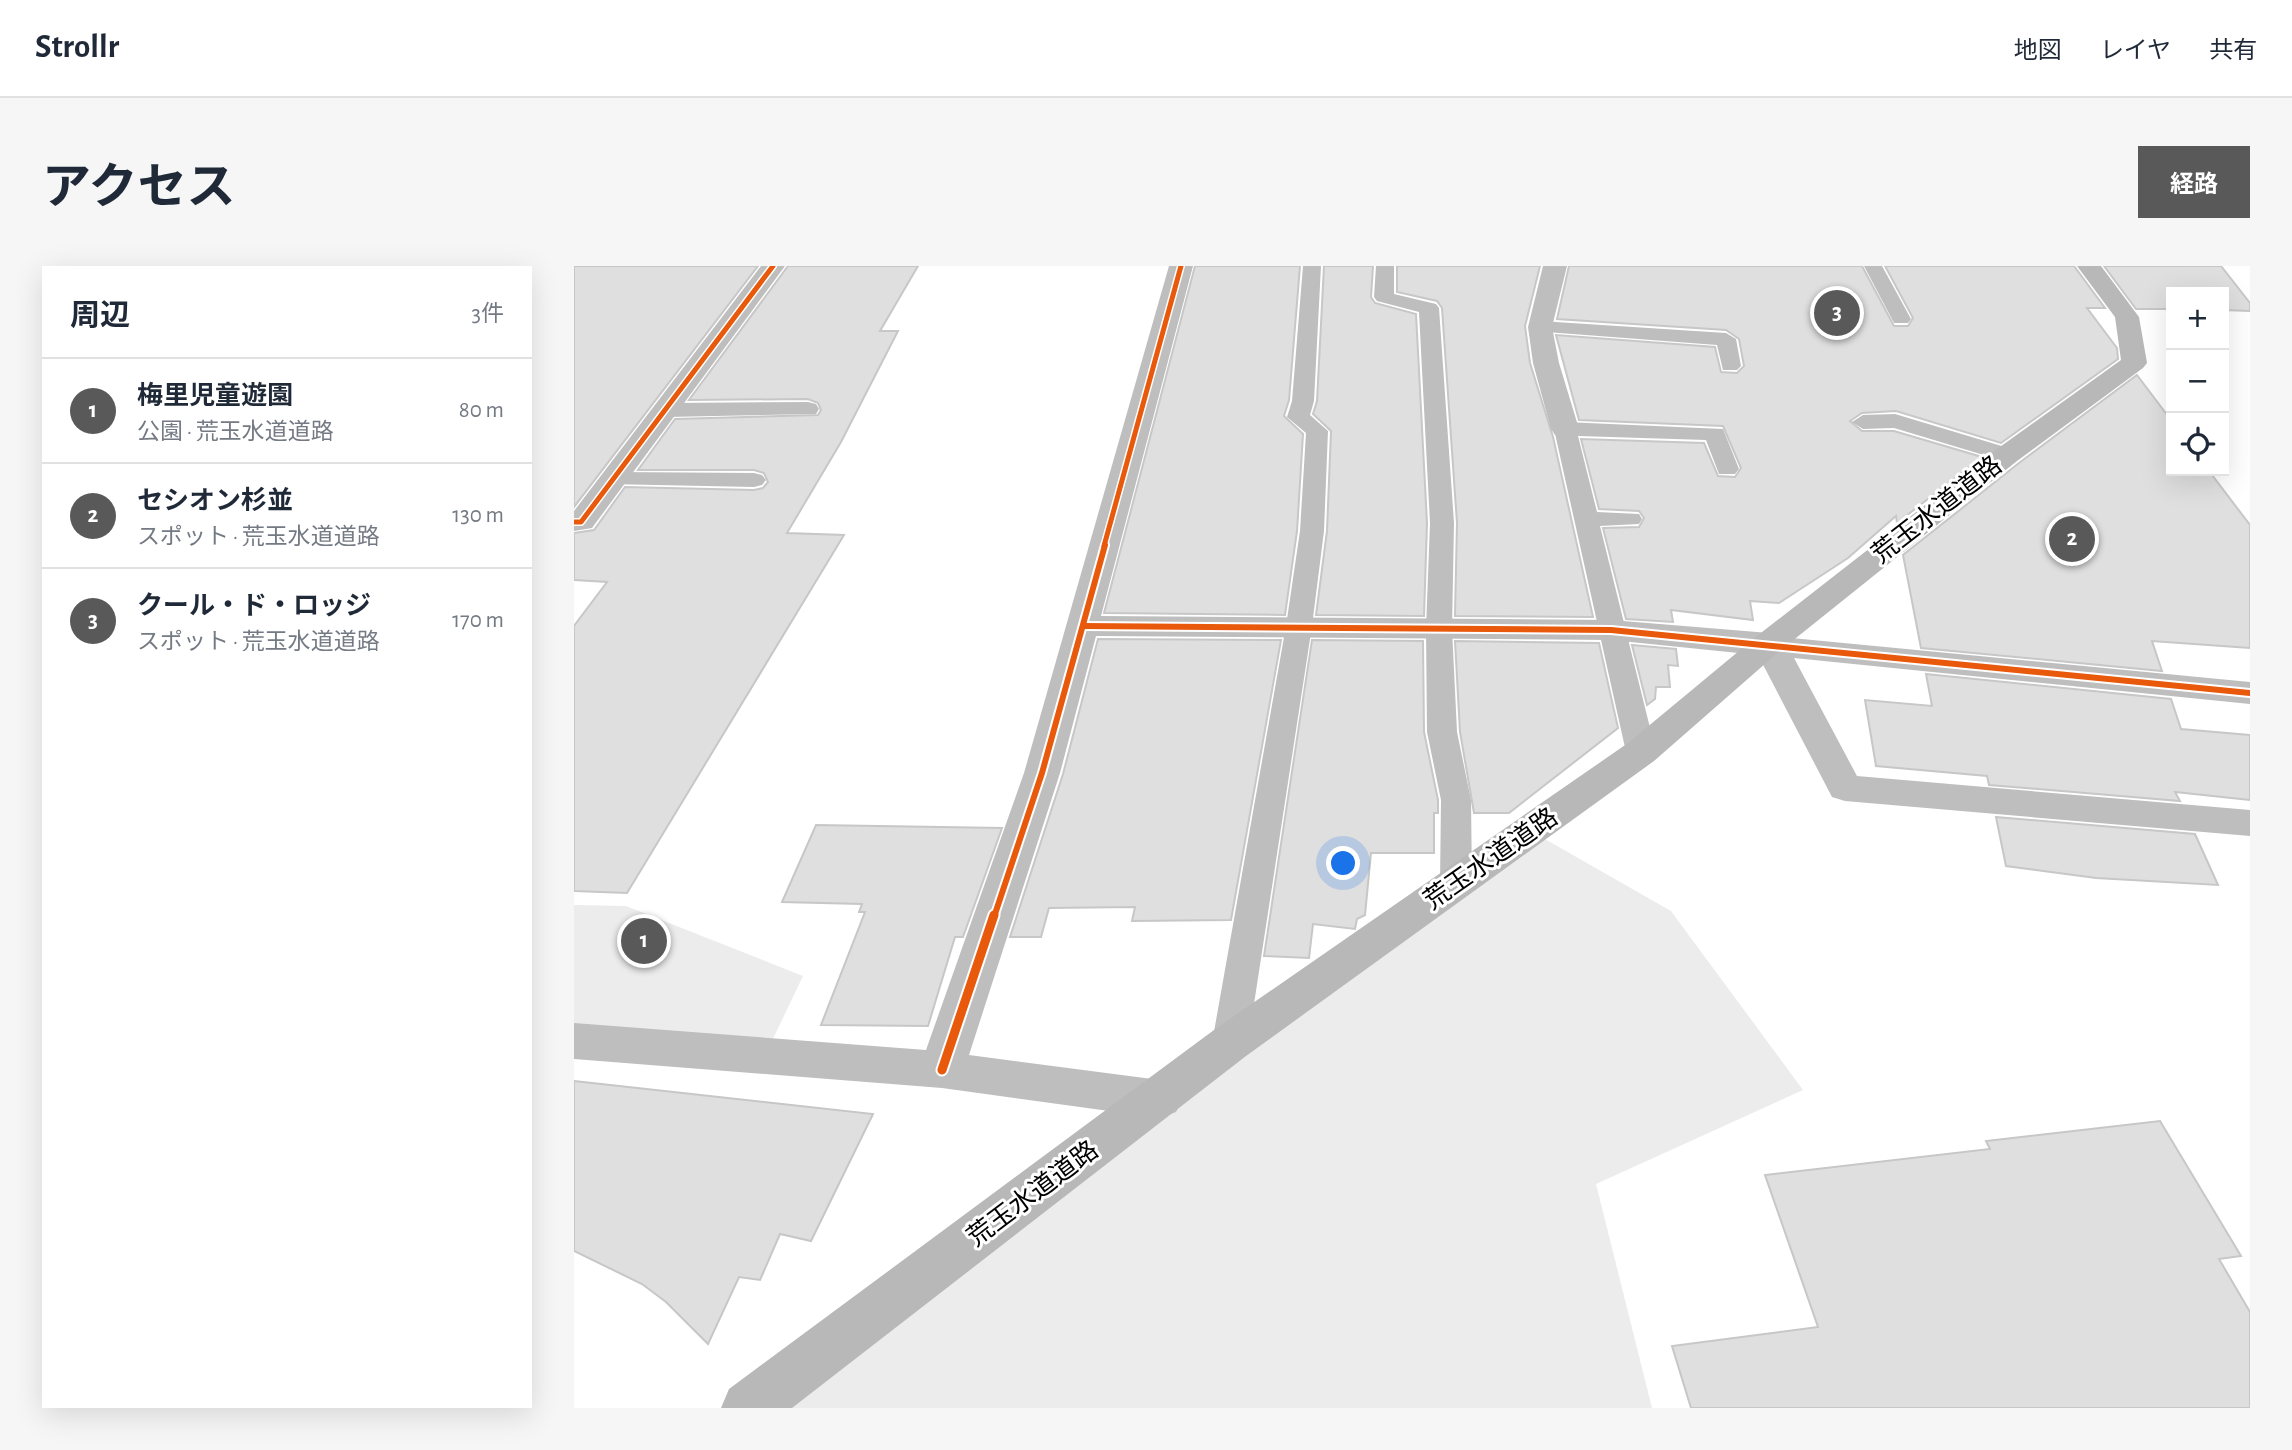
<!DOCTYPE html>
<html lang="ja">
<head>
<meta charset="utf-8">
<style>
  :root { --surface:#fff; --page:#f6f6f7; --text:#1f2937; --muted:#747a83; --line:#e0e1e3; --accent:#595959 }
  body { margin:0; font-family:"Alegreya Sans","Noto Sans JP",sans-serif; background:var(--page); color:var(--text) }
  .controls { position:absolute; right:21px; top:21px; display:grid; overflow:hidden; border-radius:0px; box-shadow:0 7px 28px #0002 }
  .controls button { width:63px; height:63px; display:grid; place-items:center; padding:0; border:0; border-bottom:2px solid var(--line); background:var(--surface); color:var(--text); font:35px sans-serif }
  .you { position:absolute; left:770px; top:598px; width:24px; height:24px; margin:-18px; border:5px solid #fff; border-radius:50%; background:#1a73e8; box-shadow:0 0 0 10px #1a73e833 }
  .badge { display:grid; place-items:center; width:46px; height:46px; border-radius:50%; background:var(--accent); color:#fff; font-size:23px; font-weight:700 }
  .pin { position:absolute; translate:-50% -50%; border:4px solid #fff; box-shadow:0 2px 7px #0006 }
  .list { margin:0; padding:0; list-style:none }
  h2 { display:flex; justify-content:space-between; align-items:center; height:91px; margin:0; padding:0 28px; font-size:30px }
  h2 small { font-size:23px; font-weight:400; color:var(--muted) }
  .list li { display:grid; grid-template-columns:46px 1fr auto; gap:21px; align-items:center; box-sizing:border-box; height:105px; padding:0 28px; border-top:2px solid var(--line) }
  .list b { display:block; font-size:26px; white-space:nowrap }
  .list p { margin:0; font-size:23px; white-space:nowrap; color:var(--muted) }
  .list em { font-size:23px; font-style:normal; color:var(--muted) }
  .icon { flex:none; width:38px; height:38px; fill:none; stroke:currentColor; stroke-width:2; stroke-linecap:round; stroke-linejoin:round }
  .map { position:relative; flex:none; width:1676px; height:1142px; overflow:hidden; border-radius:0px }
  header { display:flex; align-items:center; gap:42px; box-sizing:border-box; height:98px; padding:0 35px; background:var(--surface); border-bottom:2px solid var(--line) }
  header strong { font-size:33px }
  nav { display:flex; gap:38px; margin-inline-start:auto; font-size:24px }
  .intro { display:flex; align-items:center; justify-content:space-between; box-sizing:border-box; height:168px; padding:0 42px }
  h1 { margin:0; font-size:49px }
  .button { padding:18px 32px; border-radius:0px; background:var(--accent); color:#fff; font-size:24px; font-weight:700 }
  main { display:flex; gap:42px; padding:0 42px }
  aside { flex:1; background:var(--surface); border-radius:0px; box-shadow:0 7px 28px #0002 }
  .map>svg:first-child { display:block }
  .green { fill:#ececec }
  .building { fill:#dfdfdf; stroke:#c7c7c7; stroke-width:2 }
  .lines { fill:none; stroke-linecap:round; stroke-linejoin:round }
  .lane { fill:#bebebe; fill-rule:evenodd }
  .street { fill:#bebebe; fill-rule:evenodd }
  .secondary { fill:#b8b8b8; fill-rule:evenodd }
  .cycleway-far2-casing { stroke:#fff; stroke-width:8 }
  .cycleway-far1-casing { stroke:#fff; stroke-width:10 }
  .cycleway-casing { stroke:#fff; stroke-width:13 }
  .cycleway-far2 { stroke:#e8590c; stroke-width:5 }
  .cycleway-far1 { stroke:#e8590c; stroke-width:6 }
  .cycleway { stroke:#e8590c; stroke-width:9 }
  .labels { text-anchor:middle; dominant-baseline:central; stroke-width:6; stroke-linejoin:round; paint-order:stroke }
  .street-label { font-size:26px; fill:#000; stroke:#fff }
</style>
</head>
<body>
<header>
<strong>Strollr</strong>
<nav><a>地図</a><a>レイヤ</a><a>共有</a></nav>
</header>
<div class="intro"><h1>アクセス</h1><a class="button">経路</a></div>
<main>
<aside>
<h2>周辺<small>3件</small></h2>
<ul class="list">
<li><span class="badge">1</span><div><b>梅里児童遊園</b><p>公園 · 荒玉水道道路</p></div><em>80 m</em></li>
<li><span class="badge">2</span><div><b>セシオン杉並</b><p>スポット · 荒玉水道道路</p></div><em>130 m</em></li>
<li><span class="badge">3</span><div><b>クール・ド・ロッジ</b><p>スポット · 荒玉水道道路</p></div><em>170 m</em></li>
</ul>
</aside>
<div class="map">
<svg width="1676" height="1142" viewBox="0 0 1676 1142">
  <rect width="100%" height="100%" fill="#fff"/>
  <g class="green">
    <polygon points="962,568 1097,645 1229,824 1022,918 1078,1142 193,1142"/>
    <polygon points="0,639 52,640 229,710 197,777 0,760"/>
  </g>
  <g class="building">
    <polygon points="0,0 184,0 0,241"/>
    <polygon points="214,0 344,0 306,65 324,65 267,176 213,267 270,269 53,627 0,625 0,360 33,316 0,314 0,267 20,264 51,221 180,224 189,222 194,216 190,207 180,204 64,204 101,153 244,149 247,144 244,137 234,133 115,134"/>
    <polygon points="621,0 726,0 715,134 710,150 729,168 723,265 711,349 530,347"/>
    <polygon points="750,0 799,0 797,31 801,37 842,48 853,257 850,350 742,349 753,265 757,165 739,148 743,135"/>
    <polygon points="823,0 966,0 951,60 956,97 979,171 1019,351 881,350 883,257 868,42 863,35 823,26"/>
    <polygon points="995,0 1288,0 1320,60 1334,60 1339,52 1311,0 1500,0 1531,42 1513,42 1543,82 1544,93 1427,177 1322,145 1288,147 1276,155 1288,165 1320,165 1408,191 1323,257 1322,250 1274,292 1205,337 1176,335 1179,354 1097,344 1099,356 1052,353 1029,262 1065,261 1070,252 1065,245 1025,243 1007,173 1130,177 1144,210 1161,211 1167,202 1149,160 1005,154 982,69 1141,81 1147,106 1163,107 1170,100 1165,73 1152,64 983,53"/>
    <polygon points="1530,0 1647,0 1676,37 1676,45 1650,44 1650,26 1597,26 1597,43 1562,43"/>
    <polygon points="1563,109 1597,154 1597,205 1635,205 1676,259 1676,382 1578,375 1588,405 1347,382 1329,289 1445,197"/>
    <polygon points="524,373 707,374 657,654 558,655 561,641 475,642 467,671 436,671 489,508"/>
    <polygon points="738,374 849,375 850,466 864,534 864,547 860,547 860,587 797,587 791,649 783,653 781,663 739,658 735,692 690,690"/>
    <polygon points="881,375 1025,377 1044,462 935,547 900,547 886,466"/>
    <polygon points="1058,379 1102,383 1104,400 1094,399 1096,421 1082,421 1081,433 1073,439"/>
    <polygon points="1352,408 1597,433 1607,463 1676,469 1676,534 1601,526 1606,535 1415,519 1413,510 1302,500 1291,434 1358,440"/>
    <polygon points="1422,551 1621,568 1644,619 1522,612 1432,600"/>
    <polygon points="242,559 428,562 389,671 381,671 354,760 247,759 291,646 285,646 288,638 208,636"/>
    <polygon points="0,815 299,848 237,975 206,968 186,1014 165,1011 134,1078 92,1036 68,1018 0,985"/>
    <polygon points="1586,855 1667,990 1645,993 1676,1046 1676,1142 1117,1142 1098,1080 1244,1061 1191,909 1416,883 1412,875"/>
  </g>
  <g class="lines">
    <g class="lane">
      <polygon points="729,0 747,0 740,135 736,149 754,165 750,265 738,360 674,777 669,787 656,792 643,787 638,777 712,360 726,265 732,167 713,151 718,135"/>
      <polygon points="802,0 820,0 820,28 862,38 865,42 880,257 878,363 883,466 897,534 898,618 894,626 882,630 870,626 866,618 867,534 853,466 852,363 856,257 845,46 803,35 800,31"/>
      <polygon points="1290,0 1308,0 1337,53 1334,57 1320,57"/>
      <polygon points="966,55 1152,67 1162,73 1167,100 1163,104 1149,104 1143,79 959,65 956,61"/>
      <polygon points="234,136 242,138 245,143 242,148 93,151 82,144 93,137"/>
      <polygon points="1321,148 1441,184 1445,189 1441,194 1433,196 1320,162 1289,163 1278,156 1289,149"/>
      <polygon points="991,156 1149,163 1165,203 1161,208 1145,208 1132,174 1004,170 1023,246 1065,248 1068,253 1065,258 1026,260 1082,486 1077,493 1067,496 1057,493 1052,486 980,163"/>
      <polygon points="41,206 180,207 188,209 192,214 188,219 180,221 33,218 29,213 33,208"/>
    </g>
    <g class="street">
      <polygon points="187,0 211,0 18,262 0,265 0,245"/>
      <polygon points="595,0 619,0 527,350 1037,354 1195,367 1207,371 1676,416 1676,438 1220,392 1283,510 1676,544 1676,570 1271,535 1258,531 1184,389 1037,374 522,370 486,507 395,789 586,814 602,820 609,833 602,846 586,852 368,822 0,793 0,757 352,784 450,507"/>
      <polygon points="969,0 993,0 978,61 985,97 1005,163 1001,169 981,169 977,163 959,97 954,61"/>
    </g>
    <polygon class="secondary" points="1503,0 1527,0 1565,51 1573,97 1569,102 1443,195 1207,384 1080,495 672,790 218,1142 147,1142 155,1123 640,764 1054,477 1183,370 1423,183 1547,94 1541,51"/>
    <g class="cycleway-far2-casing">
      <g id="cycleway-far2">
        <polyline points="0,256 7,256 199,0"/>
        <polyline points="530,280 607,0"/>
      </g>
    </g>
    <g class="cycleway-far1-casing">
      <g id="cycleway-far1">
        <polyline points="509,360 1037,364 1676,427"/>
        <polyline points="420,651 468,507 531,279"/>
      </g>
    </g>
    <g class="cycleway-casing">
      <polyline id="cycleway" points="368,804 420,649"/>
    </g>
    <use href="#cycleway-far2" class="cycleway-far2"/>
    <use href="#cycleway-far1" class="cycleway-far1"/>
    <use href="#cycleway" class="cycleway"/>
  </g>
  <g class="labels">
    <g class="street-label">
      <text transform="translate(1363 244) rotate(-38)">荒玉水道道路</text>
      <text transform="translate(917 593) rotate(-35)">荒玉水道道路</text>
      <text transform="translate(459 928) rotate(-37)">荒玉水道道路</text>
    </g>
  </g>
</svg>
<div class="controls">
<button>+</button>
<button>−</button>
<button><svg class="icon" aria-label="locate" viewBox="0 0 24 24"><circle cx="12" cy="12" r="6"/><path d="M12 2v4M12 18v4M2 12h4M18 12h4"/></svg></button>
</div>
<div class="you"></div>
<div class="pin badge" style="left:70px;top:675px">1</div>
<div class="pin badge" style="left:1498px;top:273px">2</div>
<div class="pin badge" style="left:1263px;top:47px">3</div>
</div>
</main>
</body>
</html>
